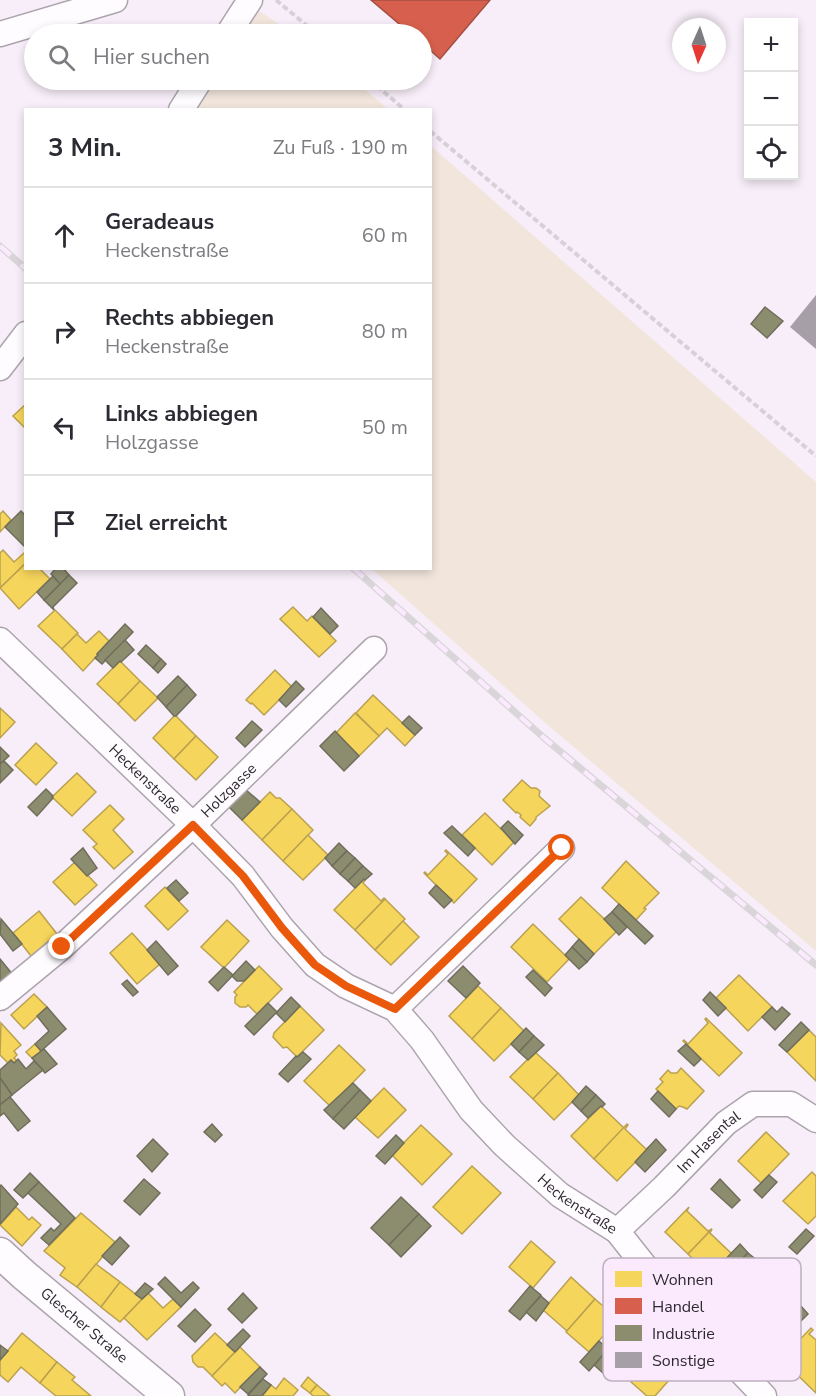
<!DOCTYPE html>
<html lang="de">
<head>
<meta charset="utf-8">
<style>
  :root { --surface:#fff; --page:#f2f2f3; --text:#2b2b33; --muted:#7c7c81; --line:#e1e1e2 }
  body { margin:0; font-family:"Nunito Sans",sans-serif; background:var(--page); color:var(--text) }
  .controls { position:absolute; right:18px; top:18px; display:grid; overflow:hidden; border-radius:0px; box-shadow:0 3px 9px #0003 }
  .controls button { width:54px; height:54px; display:grid; place-items:center; padding:0; border:0; border-bottom:2px solid var(--line); background:var(--surface); color:var(--text); font:30px sans-serif }
  .compass { position:absolute; left:672px; top:18px; width:54px; height:54px; border-radius:50%; background:var(--surface); box-shadow:0 3px 9px #0003; rotate:183deg }
  .stop { position:absolute; width:18px; height:18px; margin:-14px; border:4px solid #ea580c; border-radius:50%; background:#fff }
  .stop.end { background:#ea580c; border-color:#fff; box-shadow:0 2px 6px #0008 }
  .list { margin:0; padding:0; list-style:none }
  h2 { display:flex; justify-content:space-between; align-items:center; height:78px; margin:0; padding:0 24px; font-size:26px }
  h2 small { font-size:20px; font-weight:400; color:var(--muted) }
  .list li { display:grid; grid-template-columns:39px 1fr auto; gap:18px; align-items:center; box-sizing:border-box; height:96px; padding:0 24px; border-top:2px solid var(--line) }
  .list b { display:block; font-size:22px; white-space:nowrap }
  .list p { margin:0; font-size:20px; white-space:nowrap; color:var(--muted) }
  .list em { font-size:20px; font-style:normal; color:var(--muted) }
  .icon { flex:none; width:33px; height:33px; fill:none; stroke:currentColor; stroke-width:2; stroke-linecap:round; stroke-linejoin:round }
  .map { position:relative; flex:none; width:816px; height:1396px; overflow:hidden }
  .search { position:absolute; background:var(--surface); box-shadow:0 3px 9px #0003; left:24px; top:24px; width:408px; height:66px; display:flex; align-items:center; gap:15px; box-sizing:border-box; padding:0 21px; border-radius:33px; color:var(--muted); font-size:22px }
  .panel { position:absolute; background:var(--surface); box-shadow:0 3px 9px #0003; left:24px; top:108px; width:408px; height:462px; border-radius:0px }
  .map>svg:first-child { display:block }
  .green { fill:#f2e6dc }
  .homes { fill:#f6d55c; stroke:#baa14f; stroke-width:1.5 }
  .shops { fill:#d6604d; stroke:#a44f44; stroke-width:1.5 }
  .industry { fill:#8c8c6e; stroke:#706e5b; stroke-width:1.5 }
  .building { fill:#a79fa8 }
  .lines { fill:none; stroke-linecap:round; stroke-linejoin:round }
  .minor-casing { stroke:#aca4ad; stroke-width:27 }
  .tertiary-casing { stroke:#aca4ad; stroke-width:33 }
  .path { stroke:#d5d1d6; stroke-width:4; stroke-dasharray:6 3; stroke-linecap:butt }
  .minor { stroke:#fefcfe; stroke-width:24 }
  .tertiary { stroke:#fefcfe; stroke-width:30 }
  .rail-casing { stroke:#d9d5d9; stroke-width:7 }
  .rail { stroke:#fbe9fe; stroke-width:4.5; stroke-dasharray:14; stroke-linecap:butt }
  .route { stroke:#ea580c; stroke-width:8 }
  .labels { text-anchor:middle; dominant-baseline:central; stroke-width:6; stroke-linejoin:round; paint-order:stroke }
  .street-label { font-size:15px; fill:#2e2830; stroke:#fbe9fe }
  .key { fill:#fbe9fe; stroke:#beafc0; stroke-width:1.5 }
  .key-label { font-size:16px; fill:#2e2830 }
</style>
</head>
<body>
<div class="map">
<svg width="816" height="1396" viewBox="0 0 816 1396">
  <rect width="100%" height="100%" fill="#f8eef9"/>
  <g class="green">
    <polygon points="259,11 294,34 244,34"/>
    <polygon points="215,80 354,80 388,109 195,110"/>
    <polygon points="431,146 816,482 816,951 551,728 372,569 430,568"/>
  </g>
  <g class="homes">
    <polygon points="26,404 26,429 13,416"/>
    <polygon points="3,511 11,520 0,532 0,514"/>
    <polygon points="3,550 14,562 24,553 26,555 26,563 0,588 0,553"/>
    <polygon points="26,563 26,568 42,568 41,570 50,579 19,609 0,588"/>
    <polygon points="293,607 307,621 312,616 336,641 319,657 280,619"/>
    <polygon points="55,610 78,633 62,649 38,626"/>
    <polygon points="99,631 109,641 97,654 98,655 95,658 83,671 62,649 77,634 86,643"/>
    <polygon points="120,661 140,681 118,704 97,684"/>
    <polygon points="275,670 292,687 264,715 252,703 251,704 246,700"/>
    <polygon points="140,681 158,698 135,721 118,704"/>
    <polygon points="373,695 415,735 405,746 387,728 379,736 356,713"/>
    <polygon points="0,708 15,722 0,738"/>
    <polygon points="355,713 379,736 359,756 336,733"/>
    <polygon points="175,715 196,736 174,759 153,738"/>
    <polygon points="196,736 218,757 196,780 174,759"/>
    <polygon points="36,743 57,763 36,785 15,765"/>
    <polygon points="77,773 96,792 72,816 52,797"/>
    <polygon points="522,780 531,788 536,788 540,791 539,796 550,806 536,817 536,819 530,826 520,817 521,815 517,812 516,813 503,800"/>
    <polygon points="270,792 276,798 280,798 292,809 262,840 242,820"/>
    <polygon points="110,805 124,819 113,830 133,852 114,869 93,847 97,844 83,830"/>
    <polygon points="292,809 313,830 283,861 262,840"/>
    <polygon points="485,813 514,842 492,865 462,835"/>
    <polygon points="308,835 328,855 303,880 283,861"/>
    <polygon points="446,850 477,879 454,903 424,873 425,872 428,875 448,854 445,851"/>
    <polygon points="626,861 659,893 644,908 646,909 636,920 602,888"/>
    <polygon points="75,862 97,885 75,905 53,882"/>
    <polygon points="364,879 365,880 363,883 381,901 384,898 385,899 355,930 334,910"/>
    <polygon points="165,887 188,911 168,930 145,906"/>
    <polygon points="581,897 617,931 594,954 559,919"/>
    <polygon points="385,899 405,919 375,950 355,930"/>
    <polygon points="39,911 57,934 31,956 13,933"/>
    <polygon points="227,920 249,941 224,968 201,947"/>
    <polygon points="403,921 419,937 391,965 375,950"/>
    <polygon points="533,924 569,959 547,982 511,947"/>
    <polygon points="132,933 160,964 137,984 110,953"/>
    <polygon points="259,966 282,989 257,1014 248,1005 246,1007 240,1007 235,1003 235,997 237,995 234,992"/>
    <polygon points="739,975 772,1007 748,1031 716,998"/>
    <polygon points="478,986 501,1008 472,1039 449,1016"/>
    <polygon points="34,994 47,1007 24,1029 11,1015"/>
    <polygon points="300,1006 324,1030 297,1057 287,1047 283,1048 273,1037 274,1033"/>
    <polygon points="501,1008 524,1031 494,1061 472,1039"/>
    <polygon points="706,1018 742,1053 719,1076 683,1041 684,1040 688,1044 708,1023 705,1019"/>
    <polygon points="1,1023 21,1045 14,1051 17,1055 14,1058 17,1061 14,1063 11,1060 8,1063 0,1055"/>
    <polygon points="809,1030 816,1037 816,1081 787,1052"/>
    <polygon points="35,1044 41,1051 32,1058 26,1052"/>
    <polygon points="339,1045 365,1070 330,1106 304,1081"/>
    <polygon points="535,1052 558,1073 533,1099 510,1077"/>
    <polygon points="681,1068 704,1091 687,1109 683,1107 679,1106 676,1109 656,1089 663,1082 660,1079 668,1070 671,1073 677,1073"/>
    <polygon points="558,1073 579,1095 554,1120 533,1099"/>
    <polygon points="384,1088 406,1110 378,1138 355,1117"/>
    <polygon points="601,1106 624,1128 594,1159 571,1136"/>
    <polygon points="627,1124 628,1125 625,1129 646,1149 650,1146 650,1147 617,1181 594,1159"/>
    <polygon points="421,1125 452,1154 422,1185 392,1155"/>
    <polygon points="766,1132 789,1154 761,1183 738,1161"/>
    <polygon points="472,1166 501,1193 462,1234 433,1207"/>
    <polygon points="812,1172 816,1176 816,1216 808,1224 783,1201"/>
    <polygon points="16,1207 29,1220 32,1217 41,1225 22,1246 0,1225"/>
    <polygon points="689,1207 687,1211 708,1231 712,1229 688,1254 665,1232"/>
    <polygon points="81,1213 115,1242 77,1287 60,1275 65,1268 44,1251"/>
    <polygon points="712,1229 710,1233 731,1253 734,1251 710,1276 688,1254"/>
    <polygon points="531,1241 555,1262 533,1288 509,1267"/>
    <polygon points="96,1264 120,1282 101,1307 77,1287"/>
    <polygon points="571,1277 595,1299 567,1331 543,1310"/>
    <polygon points="120,1282 142,1299 120,1322 101,1307"/>
    <polygon points="148,1293 163,1308 173,1299 181,1307 147,1340 124,1318"/>
    <polygon points="595,1299 618,1319 589,1352 566,1332"/>
    <polygon points="811,1328 813,1330 809,1334 816,1340 816,1393 781,1359"/>
    <polygon points="22,1333 57,1362 40,1383 21,1367 8,1382 0,1375 0,1360"/>
    <polygon points="215,1333 235,1352 212,1376 203,1367 198,1367 193,1362 192,1356"/>
    <polygon points="240,1347 260,1367 235,1393 225,1383 222,1386 212,1376"/>
    <polygon points="657,1352 678,1370 655,1396 647,1396 631,1382"/>
    <polygon points="57,1362 75,1377 72,1380 91,1396 56,1396 40,1383"/>
    <polygon points="308,1377 317,1385 310,1393 301,1386"/>
    <polygon points="284,1378 298,1390 293,1396 262,1396 271,1385 276,1389"/>
    <polygon points="317,1385 330,1396 313,1396 310,1393"/>
  </g>
  <polygon class="shops" points="371,0 490,0 440,59 422,43 422,34 411,34"/>
  <g class="industry">
    <polygon points="765,307 783,321 767,338 751,324"/>
    <polygon points="21,511 26,516 26,548 5,527"/>
    <polygon points="56,568 63,568 69,575 60,584 51,574"/>
    <polygon points="69,575 77,583 53,607 54,610 44,600"/>
    <polygon points="53,576 60,584 44,600 37,592"/>
    <polygon points="321,608 338,626 330,634 313,617"/>
    <polygon points="125,624 133,632 102,664 95,658 98,655 97,654"/>
    <polygon points="125,640 134,650 121,662 120,661 113,668 105,660"/>
    <polygon points="146,645 161,659 153,668 138,654"/>
    <polygon points="161,659 166,664 158,673 153,668"/>
    <polygon points="178,676 187,685 166,707 157,697"/>
    <polygon points="296,681 304,689 286,707 279,700"/>
    <polygon points="187,685 196,695 176,716 174,716 166,707"/>
    <polygon points="409,716 422,728 415,735 402,723"/>
    <polygon points="252,721 262,730 245,747 236,738"/>
    <polygon points="335,731 359,756 344,771 320,746"/>
    <polygon points="0,747 9,756 0,764"/>
    <polygon points="4,761 13,770 0,783 0,764"/>
    <polygon points="46,789 53,796 52,797 53,798 37,816 28,807"/>
    <polygon points="246,790 260,802 242,820 229,807"/>
    <polygon points="508,821 523,835 515,844 501,828"/>
    <polygon points="452,826 475,848 468,856 444,833"/>
    <polygon points="339,843 347,851 332,866 325,858"/>
    <polygon points="83,848 97,868 87,876 71,859"/>
    <polygon points="347,851 355,858 340,874 332,866"/>
    <polygon points="355,858 363,866 348,881 340,874"/>
    <polygon points="363,866 372,874 365,880 364,879 355,888 348,881"/>
    <polygon points="176,880 188,893 179,901 167,888"/>
    <polygon points="436,885 452,900 444,908 429,893"/>
    <polygon points="619,904 653,936 645,944 612,912"/>
    <polygon points="612,912 627,927 619,935 604,919"/>
    <polygon points="1,919 22,944 13,951 0,934"/>
    <polygon points="579,939 594,954 587,962 572,947"/>
    <polygon points="156,941 178,966 168,975 147,950"/>
    <polygon points="572,947 587,962 579,969 565,955"/>
    <polygon points="0,959 13,975 2,984 0,982"/>
    <polygon points="246,961 255,970 244,981 237,981 232,976"/>
    <polygon points="463,966 480,983 466,998 448,981"/>
    <polygon points="224,967 233,975 218,991 209,982"/>
    <polygon points="533,970 552,988 545,996 526,977"/>
    <polygon points="127,980 138,992 133,996 122,984"/>
    <polygon points="710,992 726,1008 718,1016 703,1000"/>
    <polygon points="291,997 300,1006 285,1022 276,1013"/>
    <polygon points="268,1003 277,1012 254,1035 245,1026"/>
    <polygon points="47,1007 66,1029 41,1051 35,1044 49,1031 37,1016"/>
    <polygon points="772,1007 777,1012 782,1007 790,1014 775,1030 762,1017"/>
    <polygon points="801,1022 809,1030 787,1052 779,1045"/>
    <polygon points="526,1028 534,1036 519,1052 511,1044"/>
    <polygon points="534,1036 544,1045 528,1060 519,1052"/>
    <polygon points="686,1044 701,1059 694,1066 678,1051"/>
    <polygon points="44,1049 57,1064 45,1073 32,1058"/>
    <polygon points="303,1052 311,1059 288,1082 279,1074 296,1056 297,1057"/>
    <polygon points="18,1059 26,1069 34,1061 43,1070 12,1095 0,1078 0,1070 11,1060 14,1063"/>
    <polygon points="0,1078 12,1095 0,1105"/>
    <polygon points="353,1083 360,1090 333,1119 324,1110"/>
    <polygon points="586,1086 596,1095 581,1111 572,1102"/>
    <polygon points="360,1090 371,1101 344,1129 333,1119"/>
    <polygon points="658,1091 676,1109 669,1117 651,1099"/>
    <polygon points="596,1095 605,1104 602,1107 601,1106 588,1118 581,1111"/>
    <polygon points="10,1097 30,1121 18,1131 4,1113 0,1116 0,1105"/>
    <polygon points="212,1124 222,1135 215,1142 204,1132"/>
    <polygon points="396,1135 404,1143 385,1164 376,1156"/>
    <polygon points="153,1139 168,1154 152,1172 137,1156"/>
    <polygon points="656,1139 666,1150 645,1172 635,1162"/>
    <polygon points="30,1173 39,1182 23,1198 14,1190"/>
    <polygon points="769,1175 777,1182 762,1198 754,1190"/>
    <polygon points="144,1179 160,1193 140,1215 124,1201"/>
    <polygon points="720,1179 740,1200 732,1208 711,1189"/>
    <polygon points="39,1182 75,1218 49,1245 41,1238 51,1228 54,1231 61,1224 28,1193"/>
    <polygon points="1,1185 18,1204 0,1224 0,1186"/>
    <polygon points="401,1197 419,1214 389,1245 371,1228"/>
    <polygon points="419,1214 431,1226 401,1257 389,1245"/>
    <polygon points="806,1229 814,1236 797,1254 789,1247"/>
    <polygon points="120,1237 129,1246 112,1265 102,1256"/>
    <polygon points="740,1244 748,1253 731,1271 722,1263"/>
    <polygon points="748,1253 758,1261 751,1267 750,1266 738,1279 730,1271"/>
    <polygon points="165,1277 181,1293 193,1282 199,1288 181,1307 158,1284"/>
    <polygon points="145,1283 153,1289 142,1299 135,1294"/>
    <polygon points="530,1286 541,1295 520,1320 509,1311"/>
    <polygon points="243,1293 257,1308 242,1323 228,1309"/>
    <polygon points="541,1296 549,1303 536,1321 526,1312"/>
    <polygon points="800,1305 808,1314 790,1332 782,1325"/>
    <polygon points="195,1309 211,1325 195,1342 178,1326"/>
    <polygon points="243,1329 250,1336 235,1352 227,1345"/>
    <polygon points="616,1340 624,1347 603,1373 594,1365"/>
    <polygon points="599,1341 608,1349 589,1371 580,1362"/>
    <polygon points="0,1345 8,1351 0,1360"/>
    <polygon points="260,1367 267,1374 248,1394 240,1387"/>
    <polygon points="263,1379 271,1385 262,1396 250,1396 248,1395"/>
  </g>
  <polygon class="building" points="816,295 816,349 790,327"/>
  <g class="lines">
    <g class="minor-casing">
      <g id="minor">
        <polyline points="0,34 115,0"/>
        <polyline points="228,34 250,0"/>
        <polyline points="181,110 200,80"/>
        <polyline points="0,368 26,334"/>
        <path id="s1" d="M0 640 193 825 243 876 282 928 315 965 346 986 395 1009 422 1040 471 1110 504 1145 560 1195 617 1231 671 1299 764 1396"/>
        <path id="s2" d="M0 998 62 947 193 825 374 649"/>
        <polyline points="395,1009 562,848"/>
        <path id="s3" d="M617 1231 664 1187 726 1123 753 1104H791L816 1120"/>
      </g>
    </g>
    <g class="tertiary-casing">
      <g id="tertiary">
        <path id="s4" d="M0 1253 24 1275 169 1396"/>
      </g>
    </g>
    <g class="path">
      <polyline points="276,0 317,34"/>
      <polyline points="370,80 405,110"/>
      <polyline points="430,131 816,456"/>
    </g>
    <use href="#minor" class="minor"/>
    <use href="#tertiary" class="tertiary"/>
    <g class="rail-casing">
      <g id="rail">
        <polyline points="0,246 26,269"/>
        <polyline points="353,568 543,737 816,965"/>
      </g>
    </g>
    <use href="#rail" class="rail"/>
  </g>
  <g class="lines">
    <polyline class="route" points="62,947 193,825 243,876 282,928 315,965 346,986 395,1009 562,848"/>
  </g>
  <g class="labels">
    <g class="street-label">
      <text stroke="none"><textPath href="#s1" startOffset="201">Heckenstraße</textPath></text>
      <text stroke="none"><textPath href="#s2" startOffset="309">Holzgasse</textPath></text>
      <text stroke="none"><textPath href="#s3" startOffset="128">Im Hasental</textPath></text>
      <text stroke="none"><textPath href="#s1" startOffset="814">Heckenstraße</textPath></text>
      <text stroke="none"><textPath href="#s4" startOffset="111">Glescher Straße</textPath></text>
    </g>
  </g>
  <rect x="603" y="1258" width="198" height="123" rx="9" class="key"/>
  <rect x="615" y="1271" width="27" height="16" fill="#f6d55c"/>
  <rect x="615" y="1298" width="27" height="16" fill="#d6604d"/>
  <rect x="615" y="1325" width="27" height="16" fill="#8c8c6e"/>
  <rect x="615" y="1352" width="27" height="16" fill="#a79fa8"/>
  <g class="key-label">
    <text x="652" y="1285">Wohnen</text>
    <text x="652" y="1312">Handel</text>
    <text x="652" y="1339">Industrie</text>
    <text x="652" y="1366">Sonstige</text>
  </g>
</svg>
<div class="controls">
<button>+</button>
<button>−</button>
<button><svg class="icon" aria-label="locate" viewBox="0 0 24 24"><circle cx="12" cy="12" r="6"/><path d="M12 2v4M12 18v4M2 12h4M18 12h4"/></svg></button>
</div>
<svg class="compass" viewBox="-18 -18 36 36"><path d="M0-13l5 13h-10z" fill="#e53935"/><path d="M0 13l5-13h-10z" fill="#7c7c81"/></svg>
<div class="stop" style="left:562px;top:848px"></div>
<div class="stop end" style="left:62px;top:947px"></div>
<div class="search"><svg class="icon" aria-label="search" viewBox="0 0 24 24"><circle cx="10" cy="10" r="6"/><path d="M15 15l6 6"/></svg>Hier suchen</div>
<section class="panel">
<h2>3 Min.<small>Zu Fuß · 190 m</small></h2>
<ul class="list">
<li><svg class="icon" aria-label="ahead" viewBox="0 0 24 24"><path d="M12 20V5M6 11l6-6 6 6"/></svg><div><b>Geradeaus</b><p>Heckenstraße</p></div><em>60 m</em></li>
<li><svg class="icon" aria-label="right" viewBox="0 0 24 24"><path d="M7 20v-9h11M14 6l5 5-5 5"/></svg><div><b>Rechts abbiegen</b><p>Heckenstraße</p></div><em>80 m</em></li>
<li><svg class="icon" aria-label="left" viewBox="0 0 24 24"><path d="M17 20v-9H6M10 6l-5 5 5 5"/></svg><div><b>Links abbiegen</b><p>Holzgasse</p></div><em>50 m</em></li>
<li><svg class="icon" aria-label="arrive" viewBox="0 0 24 24"><path d="M6 21V4h12l-3 4 3 4H6"/></svg><div><b>Ziel erreicht</b></div></li>
</ul>
</section>
</div>
</body>
</html>
